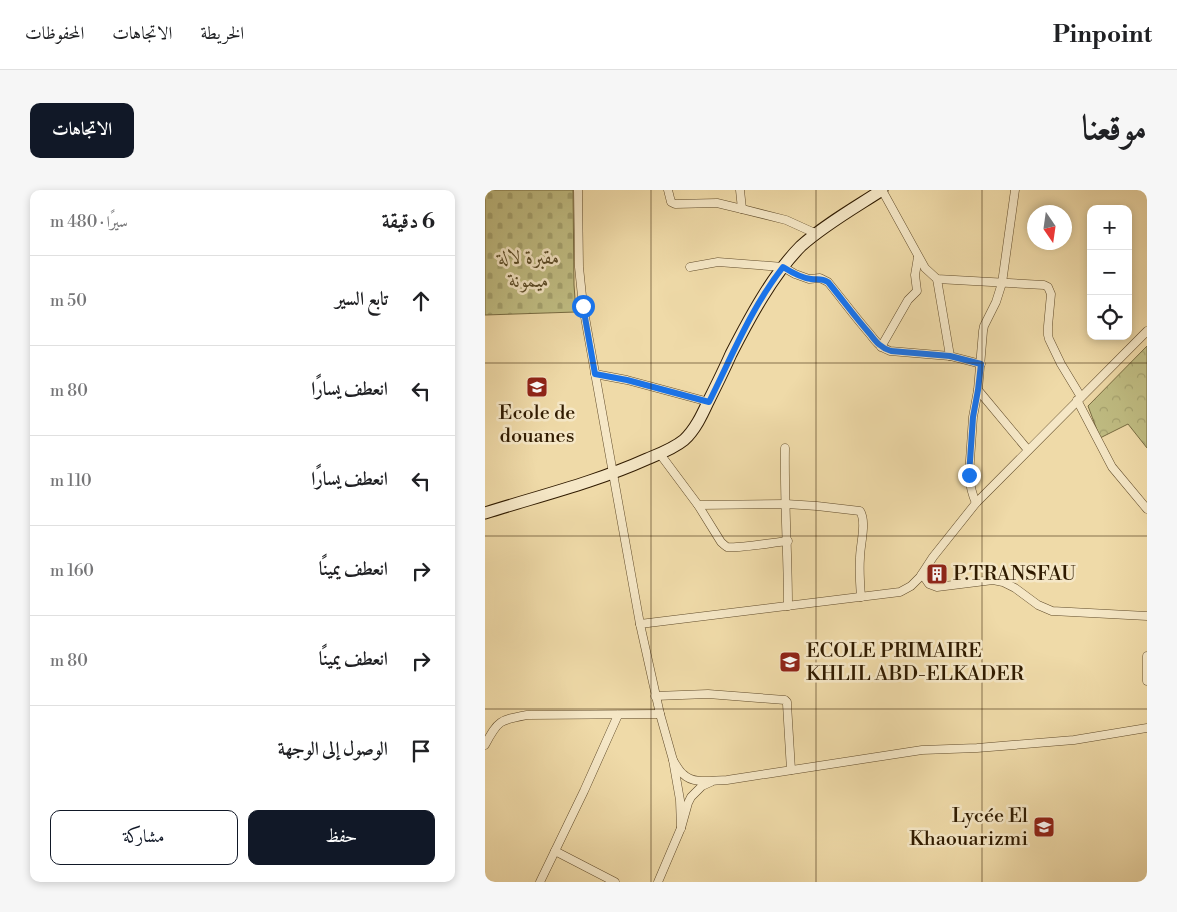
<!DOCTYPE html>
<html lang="ar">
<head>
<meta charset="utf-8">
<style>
  :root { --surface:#fff; --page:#f6f6f6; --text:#202124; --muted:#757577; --line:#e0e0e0; --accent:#111827 }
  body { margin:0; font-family:"Libre Bodoni",Amiri,serif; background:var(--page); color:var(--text); direction:rtl }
  .controls { position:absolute; right:15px; top:15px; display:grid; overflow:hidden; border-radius:10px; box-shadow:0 2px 8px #0003 }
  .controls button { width:45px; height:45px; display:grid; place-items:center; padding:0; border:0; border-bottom:1px solid var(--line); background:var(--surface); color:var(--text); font:25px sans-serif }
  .compass { position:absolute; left:542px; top:15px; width:45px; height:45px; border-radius:50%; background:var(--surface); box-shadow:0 2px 8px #0003; rotate:167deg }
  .stop { position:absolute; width:15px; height:15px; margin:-11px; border:4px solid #1a73e8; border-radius:50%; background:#fff }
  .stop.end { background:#1a73e8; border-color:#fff; box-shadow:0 1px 5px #0008 }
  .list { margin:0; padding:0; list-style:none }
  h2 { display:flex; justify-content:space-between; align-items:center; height:65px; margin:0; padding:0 20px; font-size:21px }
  h2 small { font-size:16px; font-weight:400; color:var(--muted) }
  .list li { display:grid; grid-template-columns:32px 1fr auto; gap:15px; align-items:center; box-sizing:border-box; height:90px; padding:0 20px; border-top:1px solid var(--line) }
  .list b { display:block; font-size:19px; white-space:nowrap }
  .list em { font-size:16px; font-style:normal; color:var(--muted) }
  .actions { display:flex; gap:10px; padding:15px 20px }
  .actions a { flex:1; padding:11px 0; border:1px solid var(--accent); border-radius:10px; text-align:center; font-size:18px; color:var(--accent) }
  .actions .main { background:var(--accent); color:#fff }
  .icon { flex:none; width:28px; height:28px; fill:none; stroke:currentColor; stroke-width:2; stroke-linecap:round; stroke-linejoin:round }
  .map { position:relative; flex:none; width:662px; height:692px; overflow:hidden; direction:ltr; border-radius:10px }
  header { display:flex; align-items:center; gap:30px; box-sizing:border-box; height:70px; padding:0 25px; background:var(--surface); border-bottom:1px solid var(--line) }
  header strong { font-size:24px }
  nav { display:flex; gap:28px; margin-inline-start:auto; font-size:18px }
  .intro { display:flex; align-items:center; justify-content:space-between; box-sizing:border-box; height:120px; padding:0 30px }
  h1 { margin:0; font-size:35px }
  .button { padding:12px 22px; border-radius:10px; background:var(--accent); color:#fff; font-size:18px; font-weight:700 }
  main { display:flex; gap:30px; padding:0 30px }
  aside { flex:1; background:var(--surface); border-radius:10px; box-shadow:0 2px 8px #0003 }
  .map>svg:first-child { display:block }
  .cemetery { fill:url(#cemetery-stones); stroke:#786c42 }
  .park { fill:url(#park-crowns); stroke:#786c42 }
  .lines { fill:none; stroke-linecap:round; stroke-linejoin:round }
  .minor-casing { stroke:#604b2a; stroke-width:9 }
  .secondary-casing { stroke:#301b00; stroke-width:13 }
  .minor { stroke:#f5e7c6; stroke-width:8 }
  .secondary { stroke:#f5e7c6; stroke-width:11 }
  .route { stroke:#1a73e8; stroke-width:6 }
  .grid { fill:none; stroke:#301b00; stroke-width:1; stroke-opacity:0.55 }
  .labels { text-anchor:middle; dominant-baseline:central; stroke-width:5; stroke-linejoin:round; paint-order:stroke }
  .park-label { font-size:20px; font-style:italic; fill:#5b4c27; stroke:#f5e7c6 }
  .poi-label { font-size:20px; fill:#301b00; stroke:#f5e7c6; text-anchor:start }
</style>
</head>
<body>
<header>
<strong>Pinpoint</strong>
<nav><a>الخريطة</a><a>الاتجاهات</a><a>المحفوظات</a></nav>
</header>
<div class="intro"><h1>موقعنا</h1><a class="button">الاتجاهات</a></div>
<main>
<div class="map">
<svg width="662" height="692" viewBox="0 0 662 692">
  <defs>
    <pattern id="cemetery-stones" width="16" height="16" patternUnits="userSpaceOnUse" patternTransform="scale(1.25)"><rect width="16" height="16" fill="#c0bd83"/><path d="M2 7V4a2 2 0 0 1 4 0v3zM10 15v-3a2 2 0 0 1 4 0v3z" fill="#a5a26f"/></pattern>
    <pattern id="park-crowns" width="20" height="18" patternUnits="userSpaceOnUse" patternTransform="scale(1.25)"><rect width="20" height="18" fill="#c0bd83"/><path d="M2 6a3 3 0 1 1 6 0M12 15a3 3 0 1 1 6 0" fill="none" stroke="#a5a26f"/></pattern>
  </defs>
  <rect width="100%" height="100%" fill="#efdaa8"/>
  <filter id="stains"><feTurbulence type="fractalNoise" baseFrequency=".004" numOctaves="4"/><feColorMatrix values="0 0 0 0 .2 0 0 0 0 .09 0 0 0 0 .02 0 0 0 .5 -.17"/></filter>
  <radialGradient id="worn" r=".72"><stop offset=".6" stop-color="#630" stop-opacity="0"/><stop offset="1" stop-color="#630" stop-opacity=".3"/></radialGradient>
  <polygon class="cemetery" points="0,0 88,0 89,95 91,122 0,125"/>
  <polygon class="park" points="662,156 662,258 643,234 615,248 603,216"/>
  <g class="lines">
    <g class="minor-casing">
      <g id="minor">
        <polyline points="93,0 94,77 98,116 155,434 415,402 426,396 435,387 448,367 491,313 662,141"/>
        <polyline points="183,0 186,12 190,14 232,13 257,19 301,30 332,44"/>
        <polyline points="255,0 257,19"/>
        <polyline points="397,0 440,78 452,89 559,95 563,97 566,104 563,136 563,145 564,149 576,174 596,207"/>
        <path d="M205 77 233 72 298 77 310 84 324 89 335 88 343 92C357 109 370 127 385 144 391 152 396 158 405 161L465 166 496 174"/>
        <polyline points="452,89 465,166"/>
        <polyline points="396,157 423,110 432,101 430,85 433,67"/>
        <polyline points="110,184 142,190 224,212"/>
        <polyline points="493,200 543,260"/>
        <polyline points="592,210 627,277 662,319"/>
        <path d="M300 258C299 310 303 363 303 416"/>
        <path d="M175 264 213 315 301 314 332 316 375 321C382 332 375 355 375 368 374 381 375 394 376 407"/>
        <path d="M491 313C487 304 485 295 484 285L488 227 493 200 498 141 499 136 511 112 517 93 530 0"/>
        <path d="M213 315 236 352C238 354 239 355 242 357 251 359 291 352 303 351"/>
        <polyline points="437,384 444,394 452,397 508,390 518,392 530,398 553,415 567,421 662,426"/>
        <polyline points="155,434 175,524 188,570 195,610 196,638"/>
        <polyline points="662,466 662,491"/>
        <polyline points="170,506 223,504 300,510 302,512 302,514 306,580"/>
        <path d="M0 555C13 530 15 530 42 525L175 524"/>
        <path d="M188 570C191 575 194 581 198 584 209 595 228 590 242 590L437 560 492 558 589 550 662 538"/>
        <polyline points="70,661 130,692"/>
        <polyline points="55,692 99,601 133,525"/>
        <polyline points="173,692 196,638 203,613 206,607 217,596 226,592"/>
      </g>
    </g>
    <g class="secondary-casing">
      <path id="secondary" d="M0 323C54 306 111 292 162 269 174 264 188 259 199 250 210 240 217 225 223 212 231 196 239 180 246 164 264 129 288 84 316 56 339 35 371 17 397 0"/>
    </g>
    <use href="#minor" class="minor"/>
    <use href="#secondary" class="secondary"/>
  </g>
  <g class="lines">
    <path class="route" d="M98 116 110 184 142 190 224 212C247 166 266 118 298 77 306 82 316 88 326 89 333 90 336 88 343 92 357 109 370 127 385 144 391 152 396 158 406 161L465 166 496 174 493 200 488 227 484 285"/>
  </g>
  <path class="grid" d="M166 0V692M331 0V692M497 0V692M0 173H662M0 346H662M0 519H662"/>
  <defs>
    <g id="university-square" transform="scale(1.125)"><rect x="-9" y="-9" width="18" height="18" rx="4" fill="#8f2418" stroke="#f5e7c6"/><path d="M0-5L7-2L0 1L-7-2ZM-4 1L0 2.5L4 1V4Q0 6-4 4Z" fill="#fff"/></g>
    <g id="building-square" transform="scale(1.125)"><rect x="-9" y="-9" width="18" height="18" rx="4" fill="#8f2418" stroke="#f5e7c6"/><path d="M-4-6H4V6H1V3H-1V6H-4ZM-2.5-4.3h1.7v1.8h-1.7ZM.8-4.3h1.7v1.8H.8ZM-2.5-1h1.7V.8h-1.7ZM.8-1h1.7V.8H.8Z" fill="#fff"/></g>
    <g id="school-square" transform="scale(1.125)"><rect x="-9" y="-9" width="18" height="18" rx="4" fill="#8f2418" stroke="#f5e7c6"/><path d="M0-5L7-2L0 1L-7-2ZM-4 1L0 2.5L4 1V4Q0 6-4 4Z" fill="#fff"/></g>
  </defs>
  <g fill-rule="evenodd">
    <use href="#university-square" x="52" y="197"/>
    <use href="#building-square" x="452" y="384"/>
    <use href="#school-square" x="305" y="472"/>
    <use href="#school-square" x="559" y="637"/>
  </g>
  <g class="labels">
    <g class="park-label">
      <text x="44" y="68">مقبرة لالة<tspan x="44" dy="23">ميمونة</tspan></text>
    </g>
    <g class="poi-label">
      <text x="52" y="223" text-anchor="middle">Ecole de<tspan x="52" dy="23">douanes</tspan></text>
      <text x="468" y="384">P.TRANSFAU</text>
      <text x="321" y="461">ECOLE PRIMAIRE<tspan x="321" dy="23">KHLIL ABD-ELKADER</tspan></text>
      <text x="543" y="626" text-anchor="end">Lycée El<tspan x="543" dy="23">Khaouarizmi</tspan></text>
    </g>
  </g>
  <rect width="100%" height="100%" filter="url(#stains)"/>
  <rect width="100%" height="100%" fill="url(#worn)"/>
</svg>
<div class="controls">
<button>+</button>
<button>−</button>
<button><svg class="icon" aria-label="locate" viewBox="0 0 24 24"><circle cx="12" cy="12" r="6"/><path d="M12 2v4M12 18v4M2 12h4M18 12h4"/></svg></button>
</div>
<svg class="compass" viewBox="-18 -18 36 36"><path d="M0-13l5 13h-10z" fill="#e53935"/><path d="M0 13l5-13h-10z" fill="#757577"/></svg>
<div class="stop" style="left:98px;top:116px"></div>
<div class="stop end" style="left:484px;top:285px"></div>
</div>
<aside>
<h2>6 دقيقة<small>سيرًا · 480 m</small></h2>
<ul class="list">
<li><svg class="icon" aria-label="ahead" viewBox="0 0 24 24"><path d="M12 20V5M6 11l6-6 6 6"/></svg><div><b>تابع السير</b></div><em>50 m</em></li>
<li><svg class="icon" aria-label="left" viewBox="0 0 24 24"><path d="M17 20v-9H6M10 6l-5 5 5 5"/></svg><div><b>انعطف يسارًا</b></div><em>80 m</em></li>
<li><svg class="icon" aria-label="left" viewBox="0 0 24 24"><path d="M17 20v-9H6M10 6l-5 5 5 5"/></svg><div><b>انعطف يسارًا</b></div><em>110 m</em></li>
<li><svg class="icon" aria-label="right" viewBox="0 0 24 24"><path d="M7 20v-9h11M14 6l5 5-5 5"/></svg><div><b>انعطف يمينًا</b></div><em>160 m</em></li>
<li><svg class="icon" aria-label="right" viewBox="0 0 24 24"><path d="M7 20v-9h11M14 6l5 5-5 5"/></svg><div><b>انعطف يمينًا</b></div><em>80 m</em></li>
<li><svg class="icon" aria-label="arrive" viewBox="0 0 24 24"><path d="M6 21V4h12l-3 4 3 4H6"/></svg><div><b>الوصول إلى الوجهة</b></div></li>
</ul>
<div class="actions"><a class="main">حفظ</a><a>مشاركة</a></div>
</aside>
</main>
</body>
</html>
